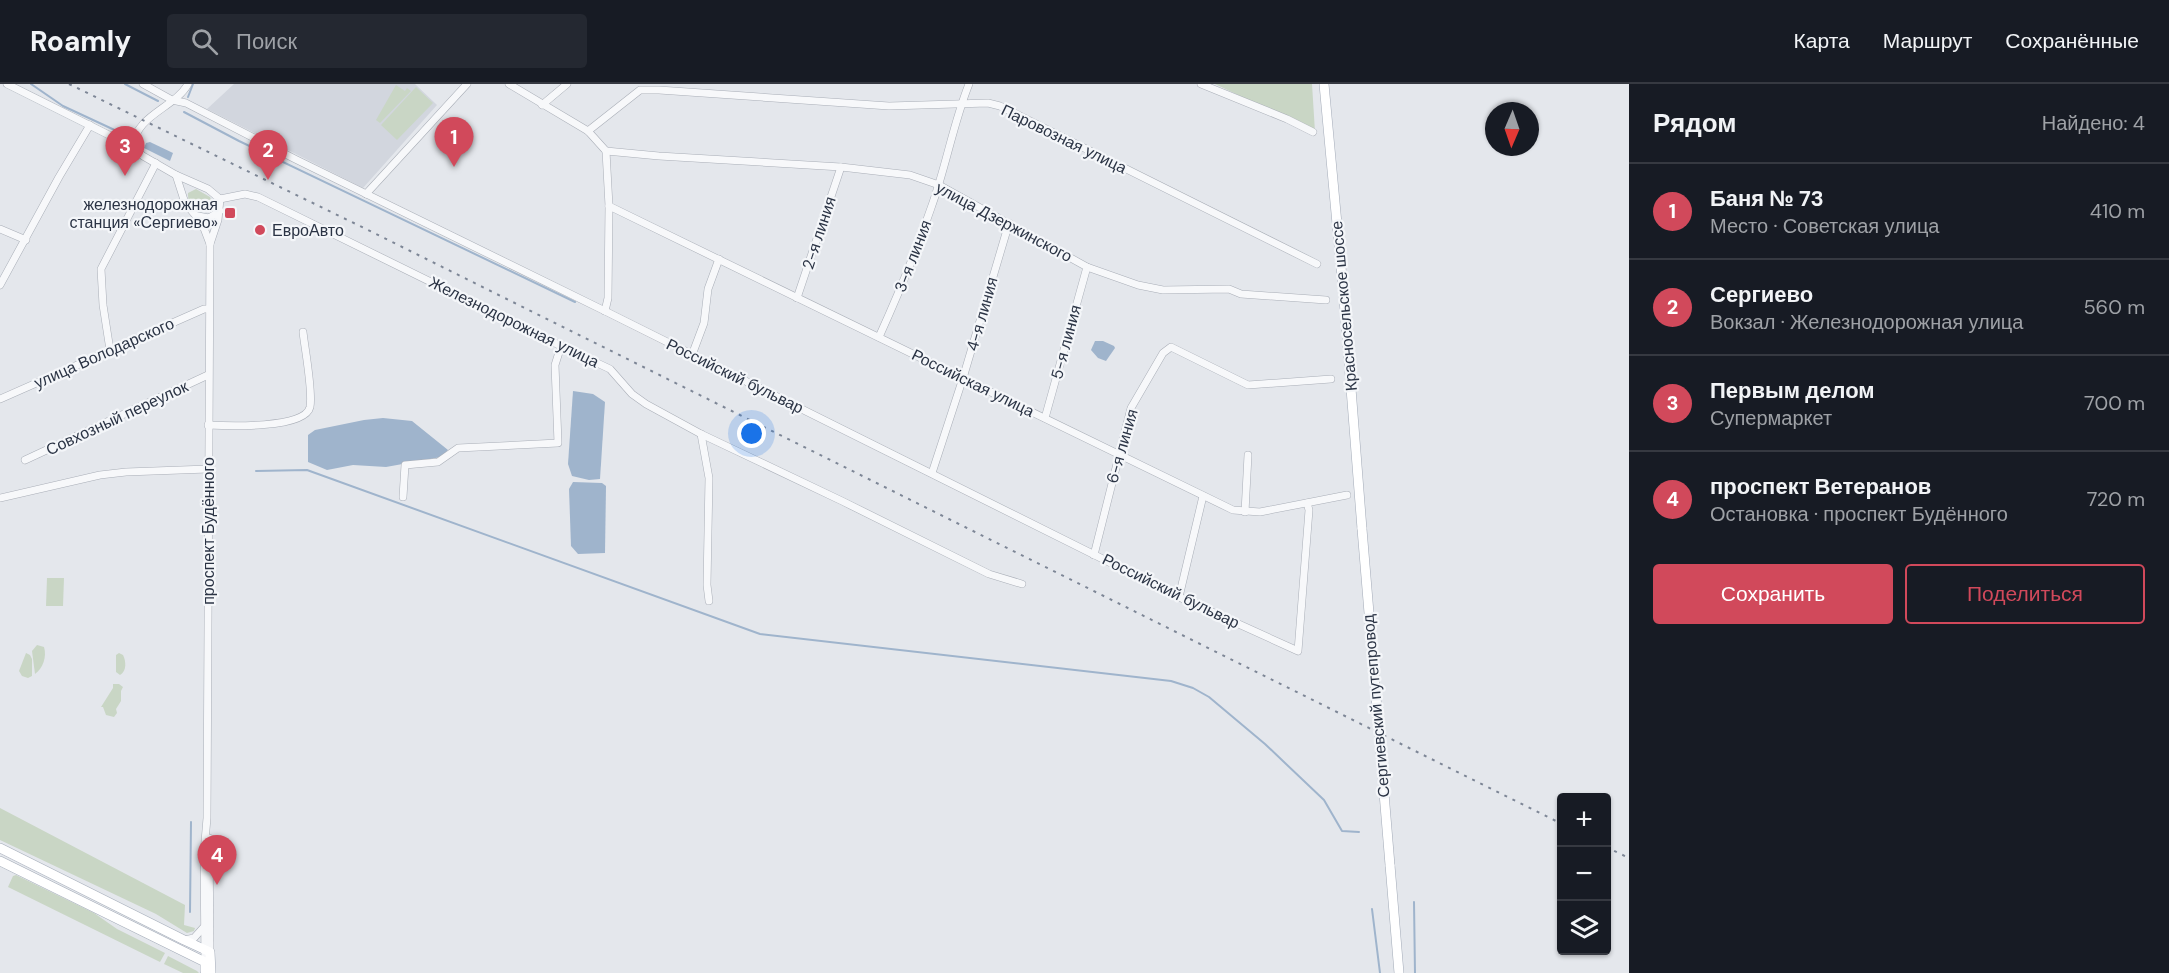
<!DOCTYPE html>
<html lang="ru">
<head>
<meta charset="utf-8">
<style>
  :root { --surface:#171b24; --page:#242831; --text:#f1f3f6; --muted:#9ea1a6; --line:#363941; --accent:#d1495b }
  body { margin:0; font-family:"DM Sans",sans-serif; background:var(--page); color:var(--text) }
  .controls { position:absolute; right:18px; bottom:18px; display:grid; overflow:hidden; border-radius:6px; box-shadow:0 2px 4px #0004 }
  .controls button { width:54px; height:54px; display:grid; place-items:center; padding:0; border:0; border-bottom:2px solid var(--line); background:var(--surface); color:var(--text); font:30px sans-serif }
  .compass { position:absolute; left:1485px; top:18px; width:54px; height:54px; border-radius:50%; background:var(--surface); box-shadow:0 2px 4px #0004; rotate:182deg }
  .you { position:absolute; left:752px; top:350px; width:21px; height:21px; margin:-15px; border:4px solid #fff; border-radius:50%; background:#1a73e8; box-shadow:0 0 0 9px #1a73e833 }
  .badge { display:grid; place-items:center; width:39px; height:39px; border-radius:50%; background:var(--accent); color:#fff; font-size:20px; font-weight:700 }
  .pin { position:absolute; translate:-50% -50px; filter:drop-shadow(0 2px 3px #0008) }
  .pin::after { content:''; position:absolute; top:32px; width:21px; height:18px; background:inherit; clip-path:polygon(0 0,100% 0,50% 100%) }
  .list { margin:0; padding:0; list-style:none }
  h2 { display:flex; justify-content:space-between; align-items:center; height:78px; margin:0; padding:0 24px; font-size:26px }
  h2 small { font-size:20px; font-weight:400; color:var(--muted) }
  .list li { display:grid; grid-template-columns:39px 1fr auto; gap:18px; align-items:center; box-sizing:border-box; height:96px; padding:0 24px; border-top:2px solid var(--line) }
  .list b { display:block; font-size:22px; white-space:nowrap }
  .list p { margin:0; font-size:20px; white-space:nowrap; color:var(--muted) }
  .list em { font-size:20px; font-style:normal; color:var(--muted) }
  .actions { display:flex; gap:12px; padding:18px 24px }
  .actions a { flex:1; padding:14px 0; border:2px solid var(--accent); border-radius:6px; text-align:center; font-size:21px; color:var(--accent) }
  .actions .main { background:var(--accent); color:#fff }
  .icon { flex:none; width:33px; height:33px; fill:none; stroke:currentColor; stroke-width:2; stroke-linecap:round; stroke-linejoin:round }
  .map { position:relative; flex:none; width:1629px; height:889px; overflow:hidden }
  header { display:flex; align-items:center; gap:36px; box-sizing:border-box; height:84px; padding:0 30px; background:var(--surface); border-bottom:2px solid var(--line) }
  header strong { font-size:28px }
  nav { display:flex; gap:33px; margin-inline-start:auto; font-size:21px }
  .search { width:420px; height:54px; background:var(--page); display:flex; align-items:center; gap:15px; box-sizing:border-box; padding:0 21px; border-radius:6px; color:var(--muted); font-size:22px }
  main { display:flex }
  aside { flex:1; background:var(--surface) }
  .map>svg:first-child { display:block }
  .built { fill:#d2d6de }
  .green { fill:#c9d6c5 }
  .water { fill:#9fb4cc }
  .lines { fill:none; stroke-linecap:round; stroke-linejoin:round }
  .stream { stroke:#9fb4cc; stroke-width:2 }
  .minor-casing { stroke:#a9aeb7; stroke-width:8 }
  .major-casing { stroke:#a3abb8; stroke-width:10 }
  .minor { stroke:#f7f8fa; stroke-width:7 }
  .major { stroke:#fff; stroke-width:9 }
  .rail { stroke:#7d8696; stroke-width:2; stroke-dasharray:3 6; stroke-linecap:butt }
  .major-bridge-casing { stroke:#a3abb8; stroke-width:10; stroke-linecap:butt }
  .major-bridge { stroke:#fff; stroke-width:9 }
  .poi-dot { fill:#d1495b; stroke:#f4f6f9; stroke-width:2 }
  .labels { text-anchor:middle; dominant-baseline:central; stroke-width:4.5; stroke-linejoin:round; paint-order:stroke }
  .street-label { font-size:16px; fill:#2b3445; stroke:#f4f6f9 }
  .poi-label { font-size:16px; fill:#2b3445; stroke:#f4f6f9; text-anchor:end }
</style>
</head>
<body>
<header>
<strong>Roamly</strong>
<div class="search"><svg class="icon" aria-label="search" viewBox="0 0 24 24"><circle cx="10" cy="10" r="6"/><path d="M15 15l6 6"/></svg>Поиск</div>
<nav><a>Карта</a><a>Маршрут</a><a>Сохранённые</a></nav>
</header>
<main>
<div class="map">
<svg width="1629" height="889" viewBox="0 0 1629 889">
  <rect width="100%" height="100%" fill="#e4e7ec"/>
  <polygon class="built" points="234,0 415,0 437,21 363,104 207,25"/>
  <g class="green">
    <polygon points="1215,0 1312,0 1315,48"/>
    <polygon points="396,1 405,7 407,4 411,7 380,39 376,36"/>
    <polygon points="416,3 433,19 397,56 381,41"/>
    <path d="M196 105 210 113 213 121 209 127C198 128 187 121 188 109Z"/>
    <polygon points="47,494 64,494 63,522 46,522"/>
    <path d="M37 561 44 563C47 573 43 584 35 590L32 567Z"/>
    <polygon points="26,569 30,571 32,575 32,592 28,594 22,592 19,587"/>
    <path d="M119 569 123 571C126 577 127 587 120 591L116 588V571Z"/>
    <polygon points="113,600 119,600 123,603 121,607 121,617 116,625 117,629 114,633 106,631 103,623 101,623 113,604"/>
    <polygon points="0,724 185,821 184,841 195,844 194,847 187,849 156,830 0,756"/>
    <polygon points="16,791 94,829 117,845 165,869 160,878 8,803 13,792"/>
    <polygon points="168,872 197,887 199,889 183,889 164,880"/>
  </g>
  <g class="water">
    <polygon points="150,58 173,69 170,77 144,64 146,59"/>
    <polygon points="1095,257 1103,257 1114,262 1115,264 1106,277 1098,274 1091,266"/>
    <polygon points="573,307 593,310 605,318 600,395 589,396 572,392 568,380"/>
    <polygon points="383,334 412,337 448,366 441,373 386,383 353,381 327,386 308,378 308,351 315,346 364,336"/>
    <polygon points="573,398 602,399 606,402 605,469 578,470 571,462 569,405"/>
  </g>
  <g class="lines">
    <g class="stream">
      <polyline points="31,0 63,22 121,49"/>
      <polyline points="125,0 158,17"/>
      <polyline points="188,13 193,0"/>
      <polyline points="184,28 239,57 575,218"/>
      <polyline points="256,387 307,386 760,550 1171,597 1193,604 1209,613 1265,660 1324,716 1342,747 1359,748"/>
      <polyline points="1414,818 1415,889"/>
      <polyline points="1372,825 1380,889"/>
      <polyline points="190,828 191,738"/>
    </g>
    <g class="minor-casing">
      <g id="minor">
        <polyline points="7,0 133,63"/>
        <polyline points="143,0 172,16 186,19 295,75 605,227 1179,513 1298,567 1309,426 1307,419"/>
        <path d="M188 0C175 24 135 31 133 63L143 72 176 91 208 105 220 115"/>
        <polyline points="509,0 588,47 606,67 609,122 608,214 605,227"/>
        <polyline points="1201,0 1287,35 1313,48"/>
        <polyline points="542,21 567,0"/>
        <polyline points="588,47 640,6 659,6 889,22 988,19 1000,22 1317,180"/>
        <polyline points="606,67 659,72 841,83 910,91 939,101 1087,183 1138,201 1163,206 1229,205 1241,210 1326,216"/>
        <polyline points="176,91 185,119 202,139 210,160 207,734 204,769 205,878 207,879"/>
        <polyline points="366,110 467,0"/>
        <polyline points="220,115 245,110 258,113 561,262 610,285 632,310 646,320 701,350 842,417 989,490 1022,500"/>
        <polyline points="609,122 1233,426 1260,428 1347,411"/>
        <polyline points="198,132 209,134 220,127"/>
        <polyline points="0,145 26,156"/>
        <polyline points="210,160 218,136 220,115"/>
        <polyline points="0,201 59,93 90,41"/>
        <polyline points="797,214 841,83"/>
        <path d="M879 253C898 211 916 168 931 124 946 83 953 40 969 0"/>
        <polyline points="110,266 103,221 101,185 156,79"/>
        <polyline points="692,271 704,239 708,205 719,175"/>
        <polyline points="0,315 204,225 209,225"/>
        <polyline points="1045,334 1087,183"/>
        <path d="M208 341C227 342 305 345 310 323 313 307 305 266 303 248"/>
        <polyline points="701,350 709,394 707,501 709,517"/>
        <polyline points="25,376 208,291"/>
        <polyline points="932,389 963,294 1009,139"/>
        <polyline points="403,413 405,381 438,378 458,364 558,359 555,281 561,262"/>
        <polyline points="0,414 100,391 126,388 208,385"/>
        <polyline points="1245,428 1248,371"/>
        <polyline points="1094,471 1131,324 1163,269 1171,263 1248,301 1331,295"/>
        <polyline points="1179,513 1203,412"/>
        <polyline points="209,754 210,868"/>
        <polyline points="184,856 194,854 203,844"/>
      </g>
    </g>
    <g class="major-casing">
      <g id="major">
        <polyline points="1324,0 1344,215 1362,445"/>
        <polyline points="0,764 184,856 210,868 211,889"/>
        <polyline points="0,777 205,878 205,887"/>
        <polyline points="1390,781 1399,889"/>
      </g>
    </g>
    <use href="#minor" class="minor"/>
    <use href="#major" class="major"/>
    <g class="rail">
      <polyline points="69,0 366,145 1562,740"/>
      <polyline points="1606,763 1629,774"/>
    </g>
    <g class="major-bridge-casing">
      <polyline id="major-bridge" points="1362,445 1390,781"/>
    </g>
    <use href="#major-bridge" class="major-bridge"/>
  </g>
  <g class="poi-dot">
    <rect x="224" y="123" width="12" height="12" rx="3"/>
    <circle cx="260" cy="146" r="6"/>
  </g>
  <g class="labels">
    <g class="street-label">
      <text transform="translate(1064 55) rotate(26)">Паровозная улица</text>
      <text transform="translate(1004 138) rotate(28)">улица Дзержинского</text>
      <text transform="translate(819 149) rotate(-72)">2-я линия</text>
      <text transform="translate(913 172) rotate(-69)">3-я линия</text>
      <text transform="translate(1344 222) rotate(-95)">Красносельское шоссе</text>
      <text transform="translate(982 230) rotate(-74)">4-я линия</text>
      <text transform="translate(514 238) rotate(26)">Железнодорожная улица</text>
      <text transform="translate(1066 258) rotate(-75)">5-я линия</text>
      <text transform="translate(104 269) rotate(-24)">улица Володарского</text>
      <text transform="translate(735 292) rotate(26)">Российский бульвар</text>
      <text transform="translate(973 299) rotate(26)">Российская улица</text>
      <text transform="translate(117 334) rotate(-25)">Совхозный переулок</text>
      <text transform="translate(1122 362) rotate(-74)">6-я линия</text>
      <text transform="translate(208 447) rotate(-90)">проспект Будённого</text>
      <text transform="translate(1171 507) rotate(26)">Российский бульвар</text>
      <text transform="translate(1376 622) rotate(-95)">Сергиевский путепровод</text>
    </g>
    <g class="poi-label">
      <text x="218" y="120">железнодорожная<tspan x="218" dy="18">станция «Сергиево»</tspan></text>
      <text x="272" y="146" text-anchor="start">ЕвроАвто</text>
    </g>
  </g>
</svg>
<div class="controls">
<button>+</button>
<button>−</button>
<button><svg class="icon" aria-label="layers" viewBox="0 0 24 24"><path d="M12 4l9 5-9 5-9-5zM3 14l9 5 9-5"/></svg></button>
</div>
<svg class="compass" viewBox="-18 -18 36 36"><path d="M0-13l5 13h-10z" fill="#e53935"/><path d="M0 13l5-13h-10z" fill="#9ea1a6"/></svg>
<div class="you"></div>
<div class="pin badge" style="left:454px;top:83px">1</div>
<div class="pin badge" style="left:268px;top:96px">2</div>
<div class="pin badge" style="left:125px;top:92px">3</div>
<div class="pin badge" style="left:217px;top:801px">4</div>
</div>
<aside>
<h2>Рядом<small>Найдено: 4</small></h2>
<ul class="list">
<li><span class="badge">1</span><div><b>Баня № 73</b><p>Место · Советская улица</p></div><em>410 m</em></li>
<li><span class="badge">2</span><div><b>Сергиево</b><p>Вокзал · Железнодорожная улица</p></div><em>560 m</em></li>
<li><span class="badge">3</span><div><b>Первым делом</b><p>Супермаркет</p></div><em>700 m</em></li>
<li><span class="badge">4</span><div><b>проспект Ветеранов</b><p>Остановка · проспект Будённого</p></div><em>720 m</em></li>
</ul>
<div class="actions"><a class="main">Сохранить</a><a>Поделиться</a></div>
</aside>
</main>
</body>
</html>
